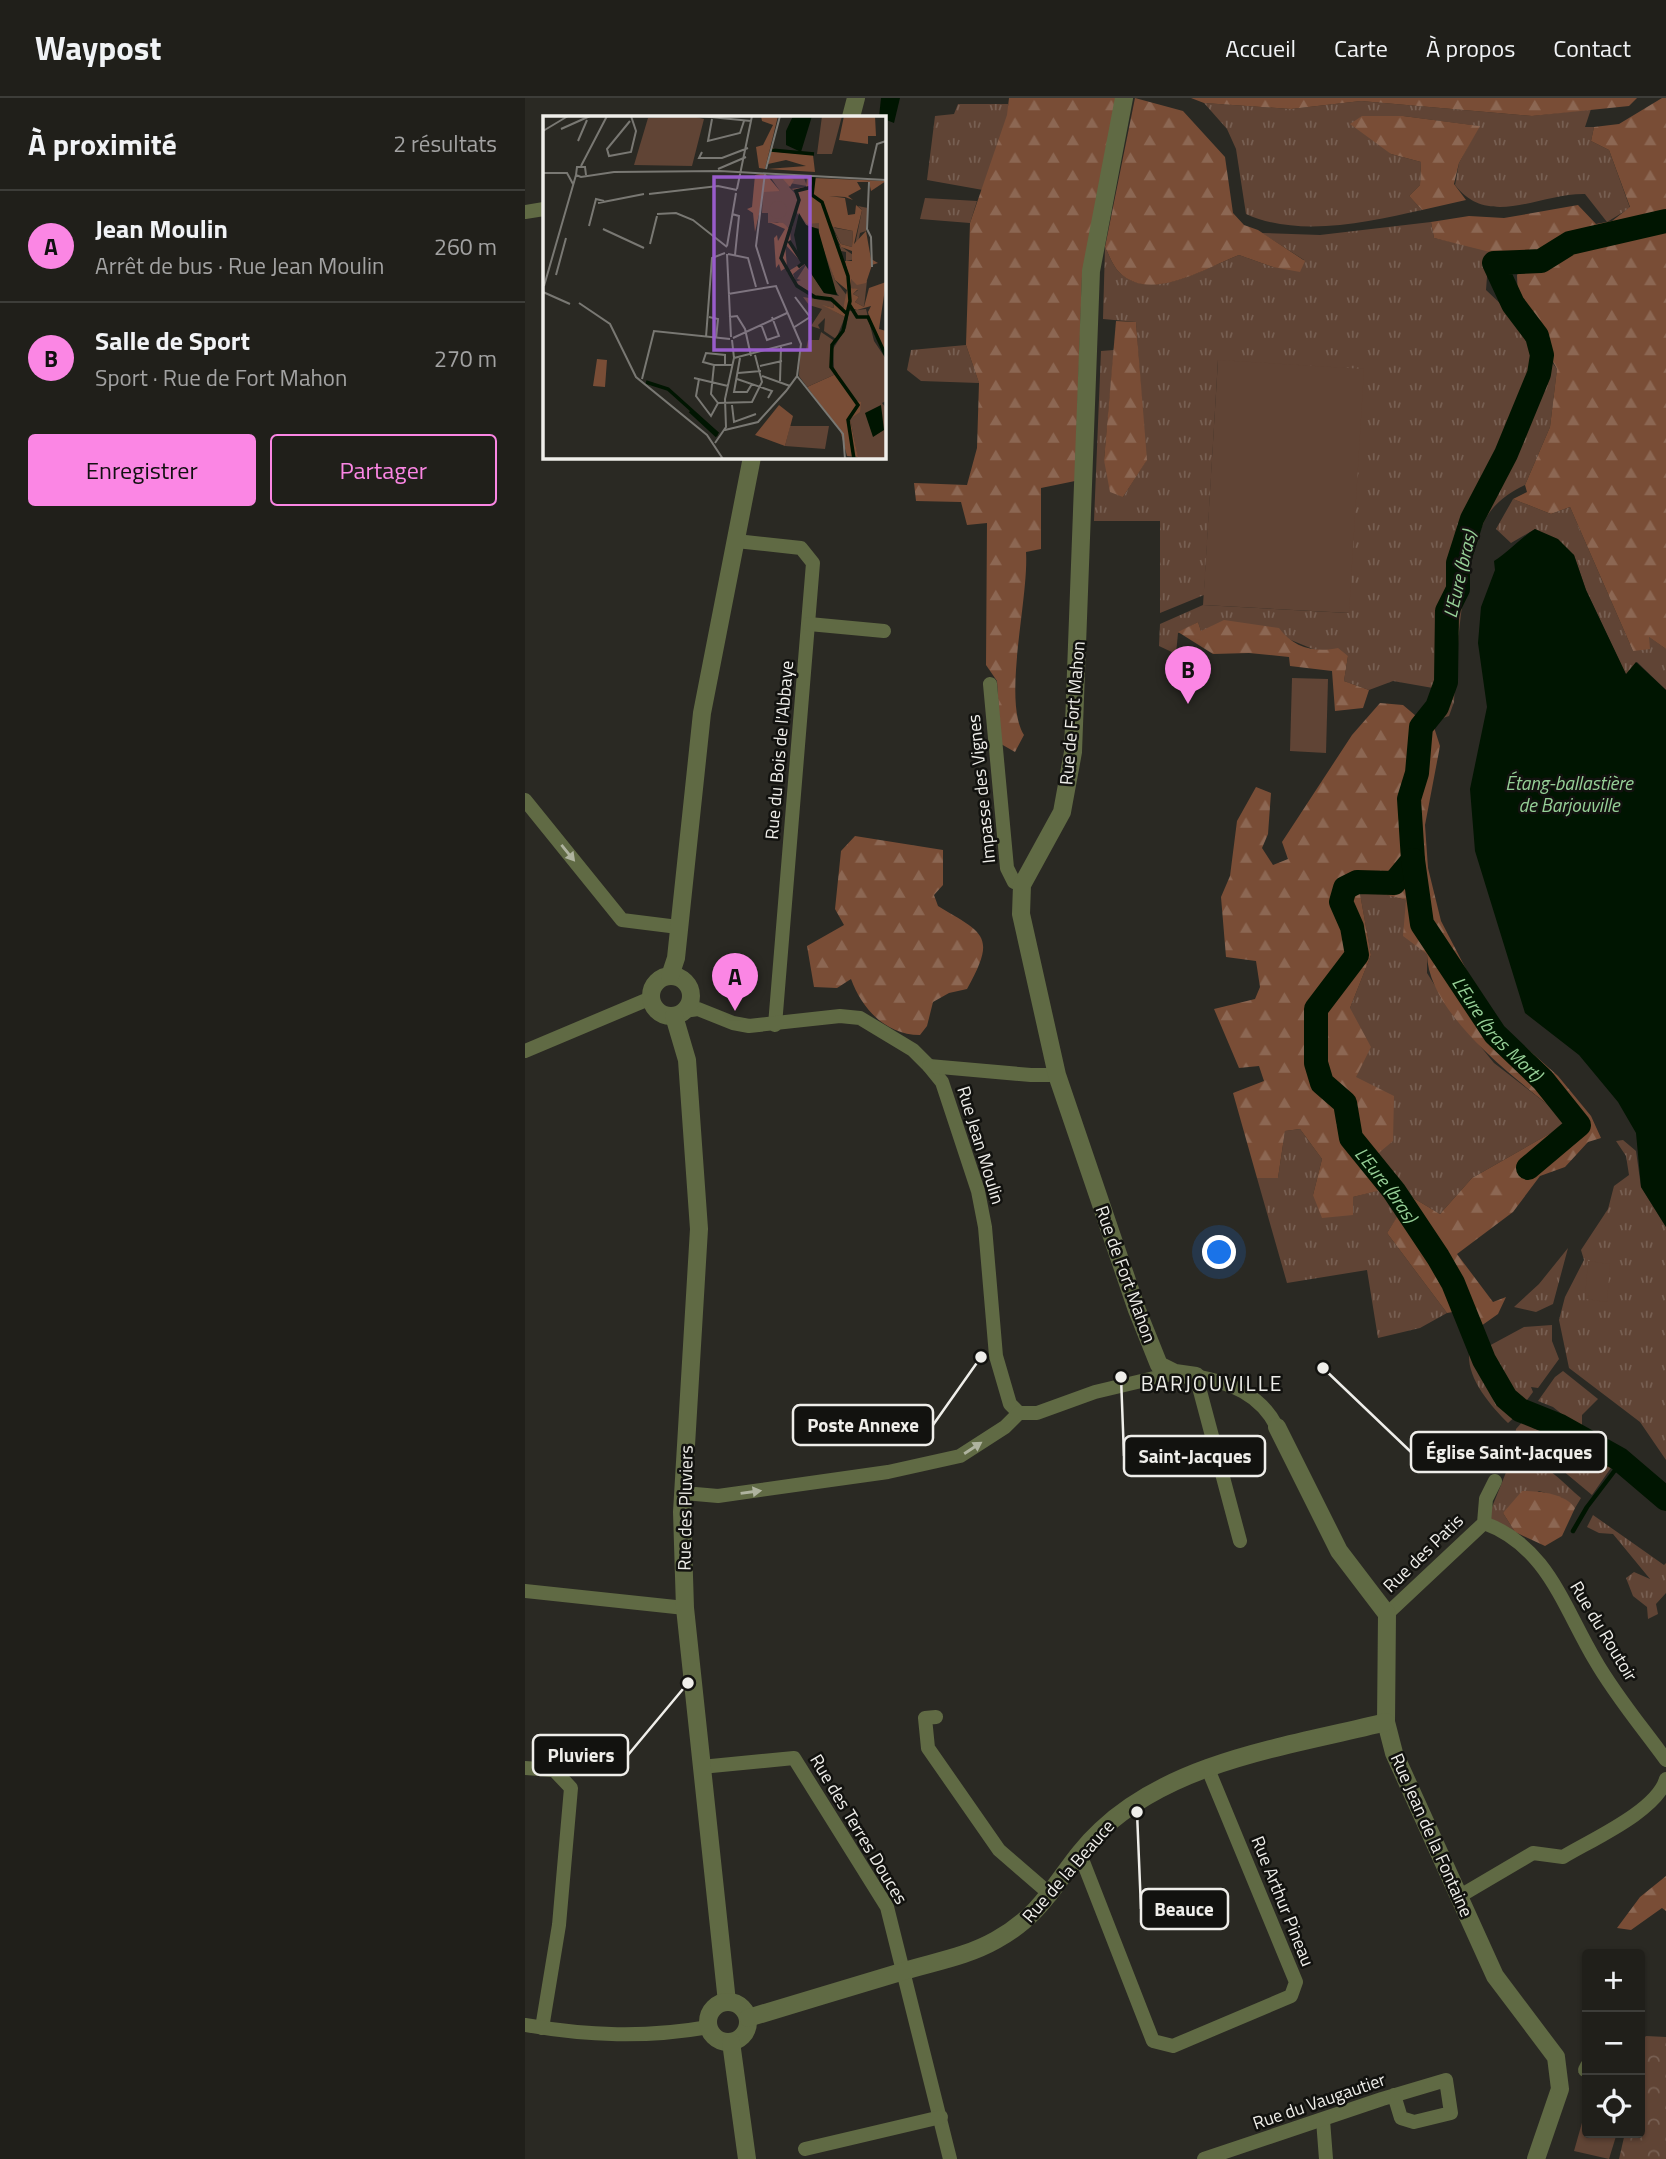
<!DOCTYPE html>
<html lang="fr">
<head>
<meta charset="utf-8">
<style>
  :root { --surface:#201f1a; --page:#2d2c27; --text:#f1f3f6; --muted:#a2a2a2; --line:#3d3d39; --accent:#fb86e4 }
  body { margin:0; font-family:"Titillium Web",sans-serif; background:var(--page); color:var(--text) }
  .controls { position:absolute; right:21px; bottom:21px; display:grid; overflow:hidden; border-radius:7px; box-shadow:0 2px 5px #0004 }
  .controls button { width:63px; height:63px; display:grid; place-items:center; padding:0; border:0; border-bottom:2px solid var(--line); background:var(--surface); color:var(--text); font:35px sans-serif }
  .you { position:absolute; left:695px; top:1155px; width:24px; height:24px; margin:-18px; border:5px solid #fff; border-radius:50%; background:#1a73e8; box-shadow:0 0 0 10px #1a73e833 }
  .badge { display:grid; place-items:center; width:46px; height:46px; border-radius:50%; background:var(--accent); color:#111; font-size:23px; font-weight:700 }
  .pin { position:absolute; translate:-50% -58px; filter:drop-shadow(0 2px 4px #0008) }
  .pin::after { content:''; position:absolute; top:37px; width:24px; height:21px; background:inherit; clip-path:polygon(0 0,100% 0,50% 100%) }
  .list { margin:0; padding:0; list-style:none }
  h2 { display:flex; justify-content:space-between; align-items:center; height:91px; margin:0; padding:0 28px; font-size:30px }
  h2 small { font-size:23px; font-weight:400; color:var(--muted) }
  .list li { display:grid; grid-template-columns:46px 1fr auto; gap:21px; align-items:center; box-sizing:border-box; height:112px; padding:0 28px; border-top:2px solid var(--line) }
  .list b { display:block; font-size:26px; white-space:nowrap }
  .list p { margin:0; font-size:23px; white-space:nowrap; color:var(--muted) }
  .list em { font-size:23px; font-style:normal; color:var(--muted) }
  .actions { display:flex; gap:14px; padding:21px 28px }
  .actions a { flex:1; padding:16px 0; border:2px solid var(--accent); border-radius:7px; text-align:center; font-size:24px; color:var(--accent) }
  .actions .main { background:var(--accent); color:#111 }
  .icon { flex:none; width:38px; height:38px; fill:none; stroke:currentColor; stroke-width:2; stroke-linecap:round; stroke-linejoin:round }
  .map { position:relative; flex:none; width:1141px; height:2061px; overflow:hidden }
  header { display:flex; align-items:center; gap:42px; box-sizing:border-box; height:98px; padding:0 35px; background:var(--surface); border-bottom:2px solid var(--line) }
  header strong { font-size:33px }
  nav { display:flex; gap:38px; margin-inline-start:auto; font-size:24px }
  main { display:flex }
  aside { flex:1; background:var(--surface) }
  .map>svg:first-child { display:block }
  .grass { fill:url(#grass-tufts) }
  .forest { fill:url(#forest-firs) }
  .park { fill:url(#park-crowns) }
  .garden { fill:#604435 }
  .water { fill:#001501 }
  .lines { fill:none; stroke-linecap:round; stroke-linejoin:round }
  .stream { stroke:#001501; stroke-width:4.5 }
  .river { stroke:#001501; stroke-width:24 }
  .minor { stroke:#606a44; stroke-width:14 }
  .tertiary { stroke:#606a44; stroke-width:18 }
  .oneway { fill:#afb39f }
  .labels { text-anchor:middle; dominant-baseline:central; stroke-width:5; stroke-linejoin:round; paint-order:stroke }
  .street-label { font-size:18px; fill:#efeeea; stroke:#12120f }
  .water-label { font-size:19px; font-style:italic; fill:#96d097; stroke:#12120f }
  .quarter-label { font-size:21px; letter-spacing:2px; fill:#efeeea; stroke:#12120f }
  .inset-river { fill:none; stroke:#001501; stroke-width:3.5 }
  .inset-road { fill:none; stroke:#797873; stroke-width:2 }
  .view { fill:#985cca; fill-opacity:0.15; stroke:#985cca; stroke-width:3.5 }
  .inset-edge { fill:none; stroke:#efeeea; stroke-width:3.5 }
  .leader { fill:none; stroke:#efeeea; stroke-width:2.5 }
  .callout-dot { fill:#efeeea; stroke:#12120f; stroke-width:2.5 }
  .callout { fill:#12120f; stroke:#efeeea; stroke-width:2.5 }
  .callout-label { font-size:19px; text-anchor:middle; font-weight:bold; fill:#efeeea }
</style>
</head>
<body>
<header>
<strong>Waypost</strong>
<nav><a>Accueil</a><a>Carte</a><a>À propos</a><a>Contact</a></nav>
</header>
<main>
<aside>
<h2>À proximité<small>2 résultats</small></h2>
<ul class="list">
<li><span class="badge">A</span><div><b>Jean Moulin</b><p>Arrêt de bus · Rue Jean Moulin</p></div><em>260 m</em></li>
<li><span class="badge">B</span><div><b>Salle de Sport</b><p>Sport · Rue de Fort Mahon</p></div><em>270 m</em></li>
</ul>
<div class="actions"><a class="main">Enregistrer</a><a>Partager</a></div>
</aside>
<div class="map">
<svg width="1141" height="2061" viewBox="0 0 1141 2061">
  <defs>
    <pattern id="grass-tufts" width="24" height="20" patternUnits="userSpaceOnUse" patternTransform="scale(1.75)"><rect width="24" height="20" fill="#604435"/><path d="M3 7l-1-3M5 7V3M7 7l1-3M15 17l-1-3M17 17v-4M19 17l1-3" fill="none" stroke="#775f52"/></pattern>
    <pattern id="forest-firs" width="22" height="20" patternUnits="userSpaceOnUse" patternTransform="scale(1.75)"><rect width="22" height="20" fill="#794d36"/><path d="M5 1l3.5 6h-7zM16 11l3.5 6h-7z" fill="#8c6753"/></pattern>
    <pattern id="park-crowns" width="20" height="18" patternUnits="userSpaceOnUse" patternTransform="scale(1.75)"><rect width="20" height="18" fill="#604435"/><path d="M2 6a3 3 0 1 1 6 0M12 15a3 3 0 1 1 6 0" fill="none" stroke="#775f52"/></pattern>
  </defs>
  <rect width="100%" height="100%" fill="#2a2923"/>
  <g class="grass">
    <path d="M836 3 1007 18 1066 11 1060 29H1069L1066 43 1084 52 1105 110 1082 124 1060 96C1014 95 964 131 930 87L934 65 954 28 878 18H837L866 56 896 64 895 87 884 98 897 112C843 124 774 140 721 116L711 51 702 31 679 5 766 11Z"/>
    <polygon points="433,6 483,6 483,17 458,92 402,82 410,18 429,16"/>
    <polygon points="400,100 452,103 445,125 395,121"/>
    <path d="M906 124 909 140 964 152 961 192 1001 230 1032 271 1025 329 1000 387C983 395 966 407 958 426 935 480 933 546 929 604L924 618 915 621 908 590 868 583 844 592 819 583 823 558 795 554 761 540 676 533 673 524 653 535 651 556 634 548 635 526 678 507 824 515 693 262 679 497 635 515V423H569L576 253 589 252 579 362 598 399 621 363 611 224 578 221 580 149C584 157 588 168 594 174 625 205 682 169 714 157L748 169 779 162 737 135 795 137Z"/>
    <polygon points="441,247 454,285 396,283 382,272 386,252"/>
    <polygon points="988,401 1026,416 1045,409 1108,553 1123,538 1141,551 1141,592 1112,564 1101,577 1061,492 1049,457 1010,431 986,445 971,431"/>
    <polygon points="834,790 881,802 902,856 902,875 924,910 969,965 1045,1024 947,1080 915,1116 885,1098 850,1058 830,979 825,910 846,857"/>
    <polygon points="775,1031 797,1061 788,1097 828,1099 854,1092 875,1115 862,1135 922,1215 895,1230 853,1240 842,1172 762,1185 732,1080 753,1080 760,1033"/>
    <polygon points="1098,1042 1111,1053 1116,1089 1141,1129 1141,1362 1115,1324 1044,1270 1034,1222 1040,1199 1059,1162 1056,1152 1083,1111 1089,1088 1104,1077 1101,1058 1091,1043"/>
    <polygon points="1043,1150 1028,1206 1011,1214 989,1209 1014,1186"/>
    <polygon points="1027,1227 1027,1243 1034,1261 1013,1290 1006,1289 1008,1294 999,1306 989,1298 962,1249 999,1229"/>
    <path d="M948 1252C959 1278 967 1302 993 1316L983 1325C966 1308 943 1282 944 1257Z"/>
    <polygon points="1038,1273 1073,1301 1057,1317 1057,1332 1028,1309 1013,1303 1030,1279"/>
    <polygon points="999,1322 1008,1330 1069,1354 1088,1367 1067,1397 1025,1362 994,1348 990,1340 991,1331"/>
    <path d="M995 1362C1020 1362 1038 1385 1056 1400L1050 1410 1037 1400 1014 1393 978 1415 990 1434 963 1419 984 1367Z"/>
    <polygon points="1068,1417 1139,1467 1141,1465 1141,1495 1131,1506 1133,1516 1123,1521 1122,1509 1108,1498 1101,1480 1109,1474 1125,1481 1088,1436 1074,1435 1062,1429"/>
  </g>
  <g class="forest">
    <path d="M484 0H598L557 178 550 383 516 390V451L501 454C504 501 477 602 499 637L490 654 476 646 472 583 461 567 462 425 442 427 436 404 391 403 389 385 442 387 452 350 454 285 441 247 445 125 482 17Z"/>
    <path d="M610 0 658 13 700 59 708 115 719 127 733 132 780 163 775 174 748 169 714 157C682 169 625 206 594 174 588 168 584 157 580 149Z"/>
    <polygon points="666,0 1112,0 1104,8 1007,18 836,3 766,11 679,5"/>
    <polygon points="1137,0 1141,0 1141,551 1124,539 1125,551 1108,553 1045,409 1026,416 988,401 1002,394 1000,387 1025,329 1032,271 993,202 992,177 1001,163 909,140 906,124 944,118 979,120 1053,107 1071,126 1087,123 1105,109 1084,52 1066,43 1069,29 1094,26"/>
    <polygon points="837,18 878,18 955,28 934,65 929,86 941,102 897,112 884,98 895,87 896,64 866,56 825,26"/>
    <polygon points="591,223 611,224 622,362 598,399 585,394 579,362"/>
    <path d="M699 522 754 530C768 550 791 555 813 550L823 558 819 583 844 592 838 610 810 613 807 573 765 568 764 559 724 555 688 556 653 534 673 524 676 533Z"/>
    <path d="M855 605 878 607 891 618 890 639 907 623 915 648 900 727 903 770 916 823 942 873 980 931 1033 978 1066 1018 1076 1040 1063 1044 1040 1069 1015 1078 988 1114 932 1156 968 1204 981 1199 973 1216 956 1228 944 1211 922 1215 862 1135 885 1098 915 1116 947 1080 1045 1024C999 987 903 919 902 856L878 838 881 802 834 790 846 857 825 910 846 949 831 979 869 998 868 1043 850 1058 867 1077 860 1091 828 1099V1117L797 1120 788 1097 797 1061 775 1031 760 1033 753 1080H732L708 995 739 983 734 968 714 970 689 911 730 901 735 889 731 863 701 859 696 799 705 778 712 723 731 689 746 695 743 736 737 750 748 767 763 761 757 744 827 637Z"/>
    <path d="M330 738 418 752V787L409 797 413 808C459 836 472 837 442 891L424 895 408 904 402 928 395 937C361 937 337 911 326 881L312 890 289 889 282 848 319 827 310 811 316 753Z"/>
    <path d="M997 1393C1015 1393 1039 1395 1050 1410L1037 1438 1020 1448 990 1434 978 1415Z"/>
    <polygon points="1141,1778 1141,1813 1137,1810 1106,1832 1092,1830 1115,1799"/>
  </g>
  <polygon class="park" points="1121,1938 1141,1939 1141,2061 1094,2061 1100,2035 1115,2035 1115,1944"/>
  <g class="garden">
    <polygon points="693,262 839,271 824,515 678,507"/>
    <polygon points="767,580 803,581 801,655 765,653"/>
    <polygon points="1063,1163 1085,1166 1082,1204 1060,1201"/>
    <polygon points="1062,2007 1062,2035 1092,2035 1084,2061 1049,2053"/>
  </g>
  <g class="water">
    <polygon points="356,0 375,0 369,25 354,19"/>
    <path d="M1010 431 1033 441 1049 457 1061 492 1101 576 1111 564 1141 592V1129L1116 1089 1111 1035 1093 1004 1054 957 1000 915 950 753 945 691 962 609 953 545 956 509 970 472 969 463C985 453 994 441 1010 431Z"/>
  </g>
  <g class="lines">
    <polyline class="stream" points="1048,1433 1062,1409 1097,1363"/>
    <g class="river">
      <path id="s1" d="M1141 123 1045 145 1016 163 969 165 988 206 1012 238 1017 257 1014 276 981 356 947 421 933 465V491L922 513 921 584 912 609 896 629 892 675 884 701 888 762 869 785 832 784 820 790 816 804 827 829 832 857 791 911V965L797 985 820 1005 826 1040 869 1093 913 1159 928 1185 959 1262 981 1300 995 1312 1035 1328 1094 1361 1141 1401"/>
      <path id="s2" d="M888 762 897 826 970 936 1018 982 1054 1027 1003 1070"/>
    </g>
    <g class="minor">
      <polyline points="0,114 19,111"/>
      <polyline points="211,443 276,450 288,465 250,927"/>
      <polyline points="284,526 359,533"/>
      <polyline points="465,586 482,770 489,784 497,787"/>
      <polyline points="0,702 97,822 153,829"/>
      <polyline points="159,913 173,911 208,925 224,928 315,918 335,920 388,952 404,968 417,984 453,1093 460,1129 471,1258 485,1306 494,1315"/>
      <polyline points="0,953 126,900"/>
      <polyline points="404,968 506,977 532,977"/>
      <polyline points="159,1395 193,1398 363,1374 435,1358 480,1329 494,1315 512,1315 570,1294 650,1275"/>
      <path d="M959 1425C1022 1448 1038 1508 1070 1562 1090 1597 1117 1629 1141 1662"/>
      <path d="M715 1443 671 1278C706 1285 735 1296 752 1329"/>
      <polyline points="0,1493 160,1510"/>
      <polyline points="862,1516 959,1425 961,1401 970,1383"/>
      <polyline points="411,1619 400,1620 403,1650 474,1752 526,1797"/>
      <polyline points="176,1669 269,1660 362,1809 425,2061"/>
      <polyline points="0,1670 29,1672 46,1690 34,1827 17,1930"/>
      <polyline points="555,1756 628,1943 648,1948 766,1898 771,1884 683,1671"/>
      <path d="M935 1798 1008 1755 1038 1759C1066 1742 1132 1713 1141 1681"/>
      <path d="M0 1927C63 1938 121 1940 184 1929"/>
      <polyline points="1060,1972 1062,1968"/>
      <polyline points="798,2022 801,2061"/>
      <polyline points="280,2051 416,2019"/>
      <polyline points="679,2061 857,2001 921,1982 926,2015 889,2024 876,2020 869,1997"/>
    </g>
    <g class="tertiary">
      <polyline points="599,0 566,173 548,654 537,714 497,787 496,816 532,977 612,1212 634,1267 650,1275 671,1278"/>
      <polyline points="326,19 331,0"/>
      <circle cx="146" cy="898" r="20"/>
      <polyline points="145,878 151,860 177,615 227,359"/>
      <polyline points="149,918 162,962 174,1131 157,1414 160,1510 202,1904"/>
      <polyline points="752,1329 814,1453 862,1516 861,1624 869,1655 970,1878 1031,1959 1035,1991 1011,2061"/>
      <circle cx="203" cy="1924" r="20"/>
      <path d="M223 1920C274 1905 325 1889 376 1874 408 1864 441 1859 471 1842 526 1812 535 1770 576 1732 650 1662 766 1648 861 1624"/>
      <polyline points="206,1944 222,2061"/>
    </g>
  </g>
  <defs><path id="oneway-solid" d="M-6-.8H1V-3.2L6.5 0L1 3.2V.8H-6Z" transform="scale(1.75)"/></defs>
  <g class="oneway">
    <use href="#oneway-solid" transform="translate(43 755) rotate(51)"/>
    <use href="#oneway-solid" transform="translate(448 1350) rotate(-33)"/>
    <use href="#oneway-solid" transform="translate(226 1394) rotate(-8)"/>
  </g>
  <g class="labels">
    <g class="street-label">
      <text transform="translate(547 615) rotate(-85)">Rue de Fort Mahon</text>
      <text transform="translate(254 652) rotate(-85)">Rue du Bois de l'Abbaye</text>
      <text transform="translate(456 691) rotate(-96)">Impasse des Vignes</text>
      <text transform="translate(456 1047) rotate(73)">Rue Jean Moulin</text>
      <text transform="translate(601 1176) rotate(70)">Rue de Fort Mahon</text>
      <text transform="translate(160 1410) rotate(-89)">Rue des Pluviers</text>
      <text transform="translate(898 1455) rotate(-44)">Rue des Patis</text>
      <text transform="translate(1079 1533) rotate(59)">Rue du Routoir</text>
      <text transform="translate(334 1731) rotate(59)">Rue des Terres Douces</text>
      <text transform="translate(907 1737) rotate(66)">Rue Jean de la Fontaine</text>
      <text transform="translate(543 1773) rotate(-49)">Rue de la Beauce</text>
      <text transform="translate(758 1803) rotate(68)">Rue Arthur Pineau</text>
      <text transform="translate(794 2003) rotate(-19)">Rue du Vaugautier</text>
    </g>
    <g class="water-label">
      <text transform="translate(934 476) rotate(-77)">L'Eure (bras)</text>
      <text x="1044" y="684">Étang-ballastière<tspan x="1044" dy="22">de Barjouville</tspan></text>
      <text stroke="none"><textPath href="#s2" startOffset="194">L'Eure (bras Mort)</textPath></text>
      <text stroke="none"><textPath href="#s1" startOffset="1236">L'Eure (bras)</textPath></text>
    </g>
    <g class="quarter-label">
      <text x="687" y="1285">BARJOUVILLE</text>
    </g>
  </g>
  <g transform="translate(18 18)">
    <rect width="343" height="343" fill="#2a2923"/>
    <path d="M279 0H299L289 38H274ZM228 62H261L264 70 246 67V71L258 84 254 95H259L266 106 276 107 277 113 264 110 253 96 249 113 234 106 225 107V97H219L220 74 237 75ZM287 70 309 72 302 80 282 77 281 87 269 80 270 75 284 72 287 76ZM315 90 325 92 323 115 317 117 313 136 318 142 303 145V136L298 135 296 129 310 139 319 94ZM286 104 292 112 310 115 309 131 298 128ZM278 120 292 164 305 181 300 192 290 182 272 180 252 166 258 164 254 163 263 149 281 177 296 180 288 169ZM307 163 324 165 321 191 312 186 316 181 310 178 315 174 308 172ZM260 181 290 186 291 192 282 190 302 201 293 223 281 215 282 202 275 209 277 213 268 210 279 193 266 189ZM323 193 331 225 343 243V285L339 287 343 292V343H315L307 302 310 284 291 252 290 233 303 212 306 195ZM247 310H286L282 333 242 330Z" fill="#604435"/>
    <path d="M218 0H235L222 53 216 52 213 31 220 29 230 9 219 5ZM301 0H332L333 20H325V28L296 24ZM229 31 236 36 270 39 272 56 224 53 263 50 243 44 225 48ZM222 57 237 75 221 76 212 116 210 97 204 93 209 91 212 59ZM225 60 268 61 269 68 270 62 343 65 328 75 326 66H314L318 73 305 80 310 84 302 81 286 80 302 82 305 99 312 98 313 89 319 94 311 128 323 115 328 143 335 147 329 149 323 167 314 169 308 163V170L302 145H309V135L298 131 291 116 298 128 309 131 310 115 290 111 282 97 304 157 307 183 302 201 279 189 291 192 290 184 278 182H289L300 193 304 174 292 164 276 121V107L264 108 254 95 255 75 248 73 263 71 264 62H247L251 64 247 71 240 63 244 62ZM226 106 240 107 247 113 248 130 262 148 250 158 252 164 244 156 259 147 242 128 244 151 238 155 236 148 233 152 231 122 234 119 235 125 242 113ZM343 166 336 213 343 215V240L330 216 325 196 328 190 314 194 306 191 308 172 315 173 310 178 316 181 312 186 321 191 326 172ZM54 243 64 244 62 271 50 270ZM295 257 310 284 318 286 317 296 307 303 315 341 304 340 297 314 264 271ZM236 289 250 300 242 330 212 319Z" fill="#794d36"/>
    <path d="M278 216 290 224 287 252 293 258 264 271 256 260 257 233 263 234 265 224H276Z" fill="#604435"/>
    <path d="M149 0 161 3 149 50 91 49 105 2ZM226 94a9 9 0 1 1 18 0a9 9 0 1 1-18 0Z" fill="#604435"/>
    <path d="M250 0H269L258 36 243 29V15ZM256 97 263 109 275 113 294 179 281 177 255 138 251 119ZM338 289 341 314 330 321 322 297Z" fill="#001501"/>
    <path class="inset-river" d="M228 34 271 38M271 61 269 79 279 86 305 160 307 185 300 215 289 229 288 251 315 289 305 304 311 343M269 71 253 75 256 84 238 142 254 170 272 181 288 183 303 197M246 125 260 147 255 151M306 188 314 201H325L343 240M103 266 125 273 175 318M147 295 174 320"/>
    <path class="inset-road" d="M97 0H120M157 0 208 5M169 3 165 25 197 17 201 5M87 5 64 33 66 40 88 36 93 15 88 0M18 13 47 0M0 15 25 0M35 25 44 4M159 36 156 42H179L205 32M38 50 64 0M175 53 203 41M223 53 237 0M0 57H24L30 68M222 57 213 130 225 168M327 58 334 28 343 25M43 59 42 51H34L33 59 38 61 71 56 177 55 343 64M326 66 324 113 328 121 329 151M194 73 209 0M106 78 175 70 194 74M55 87 101 78M114 98 133 97 150 104 184 131M189 98 196 100 192 139M46 110 53 83 61 85M60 113 101 132M107 128 114 100M184 130 193 77M184 138 188 221M185 138 205 142 213 171M13 159 23 122M1 170 33 59M0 176 27 188M36 187 67 208 93 261 164 319 180 343M166 201 175 203 173 223M186 201 194 200 202 213 208 240M218 208 224 224 236 220 229 201M250 212 267 201 252 181M163 221 169 142 182 137M190 222 244 197M191 242 249 227M197 242 191 276H204L209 268M171 249 160 246 163 237 182 239V248M190 249H171L168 278 175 287 209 286 219 266 212 239M217 250 239 245M195 257 218 255M219 260 247 270M254 260 300 318 302 343M151 262 185 270M99 263 111 215 187 223M156 263 153 280 168 300 175 287M194 263 229 275 225 282M237 265 238 231M189 289 191 306 213 298M182 314 215 306 243 275 254 260 258 228 233 170 185 178M172 327 183 311 182 283 191 242 189 224"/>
    <path class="view" d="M171 61H267V234H171Z"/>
    <rect width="343" height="343" class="inset-edge"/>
  </g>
  <path class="leader" d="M456 1259L408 1327M798 1270L886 1354M596 1279L599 1358M163 1585L103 1657M612 1714L616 1811"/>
  <g class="callout-dot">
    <circle cx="456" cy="1259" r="7"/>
    <circle cx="798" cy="1270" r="7"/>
    <circle cx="596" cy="1279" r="7"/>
    <circle cx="163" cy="1585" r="7"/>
    <circle cx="612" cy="1714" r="7"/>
  </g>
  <g class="callout">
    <rect x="268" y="1307" width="140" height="40" rx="7"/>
    <rect x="886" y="1334" width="195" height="40" rx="7"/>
    <rect x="599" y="1338" width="141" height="40" rx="7"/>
    <rect x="8" y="1637" width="95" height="40" rx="7"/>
    <rect x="616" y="1791" width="87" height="40" rx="7"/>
  </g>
  <g class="callout-label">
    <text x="338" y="1334">Poste Annexe</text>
    <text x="984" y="1361">Église Saint-Jacques</text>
    <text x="670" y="1365">Saint-Jacques</text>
    <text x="56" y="1664">Pluviers</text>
    <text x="659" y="1818">Beauce</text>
  </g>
</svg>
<div class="controls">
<button>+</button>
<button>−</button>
<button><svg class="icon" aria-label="locate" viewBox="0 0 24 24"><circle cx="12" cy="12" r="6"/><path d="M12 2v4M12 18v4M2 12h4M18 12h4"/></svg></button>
</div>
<div class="you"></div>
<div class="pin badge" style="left:210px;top:913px">A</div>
<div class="pin badge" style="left:663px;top:606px">B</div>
</div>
</main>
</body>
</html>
